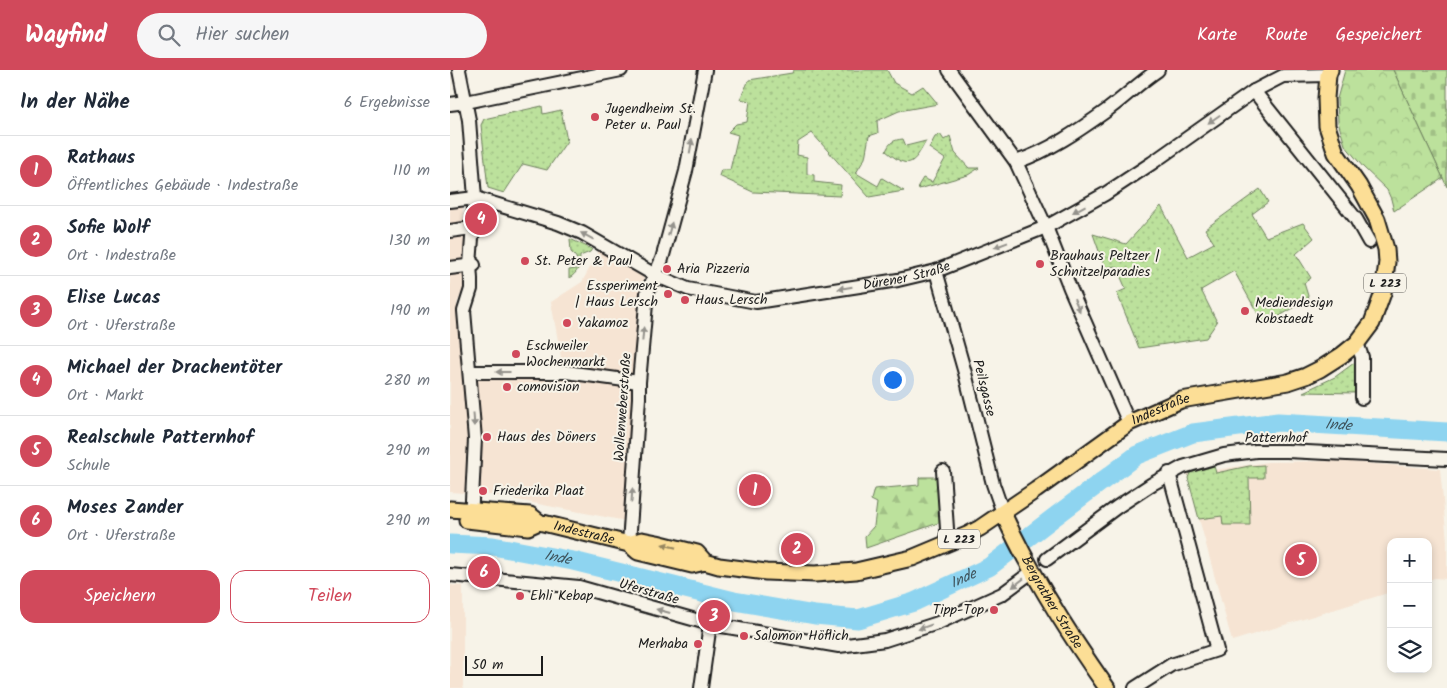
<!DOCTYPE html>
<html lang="de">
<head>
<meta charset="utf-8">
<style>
  :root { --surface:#fff; --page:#f6f6f7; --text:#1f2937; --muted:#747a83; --line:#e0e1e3; --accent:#d1495b }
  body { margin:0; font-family:Kalam,sans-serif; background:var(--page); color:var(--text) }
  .controls { position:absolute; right:15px; bottom:15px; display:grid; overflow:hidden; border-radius:10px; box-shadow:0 2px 8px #0003 }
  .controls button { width:45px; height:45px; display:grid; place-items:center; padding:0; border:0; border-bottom:1px solid var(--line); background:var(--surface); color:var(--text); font:25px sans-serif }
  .scale { position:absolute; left:15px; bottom:12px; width:78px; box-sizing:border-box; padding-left:5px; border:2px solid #1c1c1c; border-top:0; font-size:14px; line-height:18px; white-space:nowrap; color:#1c1c1c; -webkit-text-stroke:4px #f7f3e8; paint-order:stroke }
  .you { position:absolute; left:442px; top:309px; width:18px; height:18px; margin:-12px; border:4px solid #fff; border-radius:50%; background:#1a73e8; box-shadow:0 0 0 8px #1a73e833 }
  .badge { display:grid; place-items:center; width:32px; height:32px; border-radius:50%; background:var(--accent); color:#fff; font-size:16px; font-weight:700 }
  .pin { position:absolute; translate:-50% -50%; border:2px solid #fff; box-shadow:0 1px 5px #0006 }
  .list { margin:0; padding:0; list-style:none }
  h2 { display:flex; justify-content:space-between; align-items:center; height:65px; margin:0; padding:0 20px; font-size:21px }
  h2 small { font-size:16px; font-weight:400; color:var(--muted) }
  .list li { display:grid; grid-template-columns:32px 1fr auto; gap:15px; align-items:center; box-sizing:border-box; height:70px; padding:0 20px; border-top:1px solid var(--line) }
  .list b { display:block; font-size:19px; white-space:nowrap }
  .list p { margin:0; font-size:16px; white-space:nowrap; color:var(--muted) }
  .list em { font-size:16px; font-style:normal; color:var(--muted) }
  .actions { display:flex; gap:10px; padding:15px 20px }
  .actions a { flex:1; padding:11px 0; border:1px solid var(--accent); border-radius:15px; text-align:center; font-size:18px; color:var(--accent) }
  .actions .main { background:var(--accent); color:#fff }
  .icon { flex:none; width:28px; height:28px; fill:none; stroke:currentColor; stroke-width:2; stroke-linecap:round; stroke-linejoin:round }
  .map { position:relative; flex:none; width:997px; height:618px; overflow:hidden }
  header { display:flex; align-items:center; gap:30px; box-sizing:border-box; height:70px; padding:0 25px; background:var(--accent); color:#fff }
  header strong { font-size:24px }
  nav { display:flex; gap:28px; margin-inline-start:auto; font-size:18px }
  .search { width:350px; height:45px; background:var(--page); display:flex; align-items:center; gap:12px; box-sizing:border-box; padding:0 18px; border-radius:28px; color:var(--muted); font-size:19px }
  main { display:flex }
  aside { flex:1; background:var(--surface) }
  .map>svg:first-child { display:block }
  .built { fill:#f6e4d3 }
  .grass { fill:url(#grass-dots); stroke:#6c7e5c }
  .forest { fill:url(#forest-firs); stroke:#6c7e5c }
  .cemetery { fill:url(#cemetery-stones); stroke:#6c7e5c }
  .park { fill:url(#park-crowns); stroke:#6c7e5c }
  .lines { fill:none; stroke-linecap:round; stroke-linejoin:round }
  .river { stroke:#8ed4f0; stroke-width:19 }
  .minor-casing { stroke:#1c1c1c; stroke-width:16 }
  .major-casing { stroke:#1c1c1c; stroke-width:19 }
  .minor { stroke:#f7f3e8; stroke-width:12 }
  .major { stroke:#fcde96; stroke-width:15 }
  .oneway { fill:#94928c }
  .oneway2 { fill:#97875f }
  .poi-dot { fill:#d1495b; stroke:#f7f3e8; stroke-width:2 }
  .labels { text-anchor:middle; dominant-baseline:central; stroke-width:4; stroke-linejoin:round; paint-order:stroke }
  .shield { fill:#f7f3e8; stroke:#5e5c59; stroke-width:1 }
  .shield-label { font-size:12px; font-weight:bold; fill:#1c1c1c }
  .poi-label { font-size:14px; fill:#1c1c1c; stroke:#f7f3e8; text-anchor:start }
  .street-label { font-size:14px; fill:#1c1c1c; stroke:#f7f3e8 }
  .water-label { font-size:15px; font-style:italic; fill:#3e535c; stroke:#f7f3e8 }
</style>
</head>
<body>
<header>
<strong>Wayfind</strong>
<div class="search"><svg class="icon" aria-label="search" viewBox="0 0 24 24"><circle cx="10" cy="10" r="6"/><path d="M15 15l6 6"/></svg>Hier suchen</div>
<nav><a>Karte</a><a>Route</a><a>Gespeichert</a></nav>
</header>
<main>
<aside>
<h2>In der Nähe<small>6 Ergebnisse</small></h2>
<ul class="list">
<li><span class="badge">1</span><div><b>Rathaus</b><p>Öffentliches Gebäude · Indestraße</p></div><em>110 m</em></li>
<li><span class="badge">2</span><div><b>Sofie Wolf</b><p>Ort · Indestraße</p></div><em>130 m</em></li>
<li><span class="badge">3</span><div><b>Elise Lucas</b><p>Ort · Uferstraße</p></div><em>190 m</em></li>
<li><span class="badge">4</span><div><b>Michael der Drachentöter</b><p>Ort · Markt</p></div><em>280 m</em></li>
<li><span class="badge">5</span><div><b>Realschule Patternhof</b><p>Schule</p></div><em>290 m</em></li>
<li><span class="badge">6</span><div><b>Moses Zander</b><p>Ort · Uferstraße</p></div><em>290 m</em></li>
</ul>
<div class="actions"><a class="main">Speichern</a><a>Teilen</a></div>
</aside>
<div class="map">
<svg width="997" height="618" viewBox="0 0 997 618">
  <defs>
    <pattern id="grass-dots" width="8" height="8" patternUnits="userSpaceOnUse" patternTransform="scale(1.25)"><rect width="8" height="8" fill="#bce19c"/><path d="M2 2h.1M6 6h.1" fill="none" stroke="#a1c086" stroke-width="1.8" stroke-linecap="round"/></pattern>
    <pattern id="forest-firs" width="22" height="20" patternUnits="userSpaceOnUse" patternTransform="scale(1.25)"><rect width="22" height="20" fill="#bce19c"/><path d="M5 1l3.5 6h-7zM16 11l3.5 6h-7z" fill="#a1c086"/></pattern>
    <pattern id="cemetery-stones" width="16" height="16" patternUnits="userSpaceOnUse" patternTransform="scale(1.25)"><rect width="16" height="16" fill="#bce19c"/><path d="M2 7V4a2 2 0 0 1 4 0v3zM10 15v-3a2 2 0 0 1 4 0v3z" fill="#a1c086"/></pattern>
    <pattern id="park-crowns" width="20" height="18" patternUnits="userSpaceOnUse" patternTransform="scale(1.25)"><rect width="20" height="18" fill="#bce19c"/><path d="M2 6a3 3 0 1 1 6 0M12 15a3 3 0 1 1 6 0" fill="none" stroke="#a1c086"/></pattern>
  </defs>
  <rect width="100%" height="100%" fill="#f7f3e8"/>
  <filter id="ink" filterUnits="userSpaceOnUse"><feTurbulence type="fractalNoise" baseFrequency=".02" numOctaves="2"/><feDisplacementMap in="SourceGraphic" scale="10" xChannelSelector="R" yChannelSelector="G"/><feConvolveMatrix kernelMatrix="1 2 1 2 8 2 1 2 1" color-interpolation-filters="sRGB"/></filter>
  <g filter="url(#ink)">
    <g class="built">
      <polygon points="12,135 20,206 7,233 16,309 114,304 101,232 132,212 150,179 194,204 176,451 42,425 0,422 0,136"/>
      <polygon points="887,391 990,399 997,471 997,509 985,508 978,510 978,472 941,472 941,522 782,571 737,404 818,392"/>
      <polygon points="0,515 13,516 13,618 0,618"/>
    </g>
    <g class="grass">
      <polygon points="344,0 437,0 444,13 462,23 473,16 488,34 449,41 427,51 428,63 419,66 415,88 406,103 428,116 432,108 454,121 419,127 362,63 348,72 347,85 357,87 357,104 364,105 364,112 391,115 390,126 303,122 269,106 271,100 280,100 288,65 278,62 286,54 297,52 300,31 290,29 299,10 342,3"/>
      <polygon points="92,36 93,44 111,40 117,71 97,100 73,94 54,123 38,118 31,55 34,49"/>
      <polygon points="490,64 494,70 500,66 505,83 519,98 529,98 518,105 469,119 468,116 473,108 482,112 495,89 479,78 485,67"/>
      <path d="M453 69 456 76 476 71C463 95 459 100 436 81 440 72 443 70 453 69Z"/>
      <polygon points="810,119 818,132 802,144 816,167 853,153 864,168 846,184 861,208 854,213 859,229 814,255 784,201 751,220 767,252 756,268 689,278 667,223 676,219 666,196 655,198 643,164 676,174 711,136 738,187 764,173 755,159"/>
      <path d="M120 169 142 179 140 182 130 186C130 196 128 203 119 208V200L126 199C129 192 127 187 121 182Z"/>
      <polygon points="908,290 906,323 853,322 885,307"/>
      <polygon points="814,395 814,408 799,408 800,455 773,455 772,446 749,449 738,408 740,403 764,396 766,403 799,396"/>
    </g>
    <polygon class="forest" points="471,407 488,407 494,451 416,478 415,466 424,456 427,433 421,430 424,419 469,415 469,408"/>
    <polygon class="cemetery" points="943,0 997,0 997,117 993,108"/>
    <polygon class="park" points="895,0 943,0 993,108 944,141 941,129 937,120 913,97 895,75 888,52 887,29"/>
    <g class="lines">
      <path class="river" id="s1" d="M0 474 43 476 123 491 284 531 365 545 408 549 464 532 539 497 603 448 687 385 743 363 828 352 997 362"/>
      <g class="minor-casing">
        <g id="minor">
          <polyline points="9,0 19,50 25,128 20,195 21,209 21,219 14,241 25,369 21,450"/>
          <polyline points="499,0 566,92 596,157 620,218 679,353"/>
          <polyline points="804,21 906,149 919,172"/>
          <polyline points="0,34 16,32 171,0"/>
          <path d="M566 92C599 81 628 61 656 41 674 28 690 12 708 0"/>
          <path id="s2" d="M0 131 25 128 108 153 132 163 205 205 238 219 306 232 448 210 486 201 596 157 655 124 702 93 804 21 833 6 878 5"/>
          <polyline points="0,161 22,158"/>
          <polyline points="0,198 24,195"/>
          <polyline points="486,201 515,303 543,414 553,443"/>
          <polyline points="907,273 912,287 912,328"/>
          <polyline points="20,302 116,302 189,312"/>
          <polyline points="493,401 498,473"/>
          <polyline points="179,474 189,328 189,312 197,223 212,189 236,101 255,0"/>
          <polyline points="597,489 667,437 702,414 733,397 774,385 806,381 837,381 997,389"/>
          <polyline points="0,505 129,517 260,554 389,576 435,570 488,553 552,524 583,501"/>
          <polyline points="251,618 260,554"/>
          <polyline points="685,618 721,595 767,580 719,403"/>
        </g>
      </g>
      <g class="major-casing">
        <g id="major">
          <path id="s3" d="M0 439 80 445 89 452 179 474 188 482 242 495 255 492 269 496 316 502 365 504 406 501 462 488 517 465 530 458 586 420 679 353 731 330 838 312 856 306 870 299 892 285 907 273 922 253 933 223 937 192 936 179 927 149 909 116 886 83 877 56 876 28 878 5 880 0"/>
          <path id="s4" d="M553 443C581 505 618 563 657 618"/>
          <polyline points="17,450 78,457 89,452"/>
          <polyline points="179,474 192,470 207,473 247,483 255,492"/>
        </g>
      </g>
      <use href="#minor" class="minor"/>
      <use href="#major" class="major"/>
    </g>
    <defs><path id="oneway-solid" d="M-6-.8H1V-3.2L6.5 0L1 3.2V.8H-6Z" transform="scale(1.25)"/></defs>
    <g class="oneway">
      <use href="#oneway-solid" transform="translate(764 49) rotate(145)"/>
      <use href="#oneway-solid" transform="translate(241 76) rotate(-80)"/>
      <use href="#oneway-solid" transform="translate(629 139) rotate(151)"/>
      <use href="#oneway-solid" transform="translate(220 159) rotate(-75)"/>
      <use href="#oneway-solid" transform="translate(137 166) rotate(-152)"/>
      <use href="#oneway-solid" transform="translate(551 175) rotate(159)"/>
      <use href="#oneway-solid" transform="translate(395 218) rotate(171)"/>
      <use href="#oneway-solid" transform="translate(627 235) rotate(66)"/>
      <use href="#oneway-solid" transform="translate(193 264) rotate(-85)"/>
      <use href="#oneway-solid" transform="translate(53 302) rotate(-180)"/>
      <use href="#oneway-solid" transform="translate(24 350) rotate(86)"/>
      <use href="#oneway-solid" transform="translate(182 425) rotate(-86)"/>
      <use href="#oneway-solid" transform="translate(568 513) rotate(142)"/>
      <use href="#oneway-solid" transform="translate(213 541) rotate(-165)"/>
      <use href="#oneway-solid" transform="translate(475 557) rotate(161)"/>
    </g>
    <use class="oneway2" href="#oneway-solid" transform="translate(219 476) rotate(-166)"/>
  </g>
  <g class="poi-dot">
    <circle cx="145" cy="47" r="5"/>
    <circle cx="75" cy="191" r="5"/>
    <circle cx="590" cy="194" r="5"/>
    <circle cx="217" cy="199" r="5"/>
    <circle cx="218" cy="224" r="5"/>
    <circle cx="235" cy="230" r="5"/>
    <circle cx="795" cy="241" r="5"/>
    <circle cx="117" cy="253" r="5"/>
    <circle cx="66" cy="284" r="5"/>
    <circle cx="57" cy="317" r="5"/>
    <circle cx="37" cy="367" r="5"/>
    <circle cx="33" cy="421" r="5"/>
    <circle cx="70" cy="526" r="5"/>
    <circle cx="544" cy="540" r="5"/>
    <circle cx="294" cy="566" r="5"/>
    <circle cx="248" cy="574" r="5"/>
  </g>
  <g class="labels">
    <g class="shield">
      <rect x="914" y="203.5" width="42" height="19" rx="4"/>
      <rect x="488" y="459.5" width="42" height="19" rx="4"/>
    </g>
    <g class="shield-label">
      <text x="935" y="213">L 223</text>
      <text x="509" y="469">L 223</text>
    </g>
    <g class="poi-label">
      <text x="155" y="39">Jugendheim St.<tspan x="155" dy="16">Peter u. Paul</tspan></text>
      <text x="600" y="186">Brauhaus Peltzer |<tspan x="600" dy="16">Schnitzelparadies</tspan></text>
      <text x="85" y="191">St. Peter &amp; Paul</text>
      <text x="227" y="199">Aria Pizzeria</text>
      <text x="208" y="216" text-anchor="end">Essperiment<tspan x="208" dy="16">| Haus Lersch</tspan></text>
      <text x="245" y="230">Haus Lersch</text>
      <text x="805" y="233">Mediendesign<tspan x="805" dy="16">Kobstaedt</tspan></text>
      <text x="127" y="253">Yakamoz</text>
      <text x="76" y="276">Eschweiler<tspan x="76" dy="16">Wochenmarkt</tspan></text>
      <text x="67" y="317">comovision</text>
      <text x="47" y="367">Haus des Döners</text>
      <text x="43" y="421">Friederika Plaat</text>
      <text x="80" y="526">Ehli Kebap</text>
      <text x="534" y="540" text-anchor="end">Tipp-Top</text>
      <text x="304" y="566">Salomon Höflich</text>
      <text x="238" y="574" text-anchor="end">Merhaba</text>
    </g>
    <g class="street-label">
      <text stroke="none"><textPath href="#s2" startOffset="480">Dürener Straße</textPath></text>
      <text transform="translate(534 318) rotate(76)">Peilsgasse</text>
      <text transform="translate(173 337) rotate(-86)">Wollenweberstraße</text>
      <text stroke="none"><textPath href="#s3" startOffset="766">Indestraße</textPath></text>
      <text x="826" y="368">Patternhof</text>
      <text stroke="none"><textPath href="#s3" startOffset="138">Indestraße</textPath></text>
      <text transform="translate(199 522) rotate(16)">Uferstraße</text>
      <text stroke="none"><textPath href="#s4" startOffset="102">Bergrather Straße</textPath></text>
    </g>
    <g class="water-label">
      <text stroke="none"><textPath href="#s1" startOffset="949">Inde</textPath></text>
      <text stroke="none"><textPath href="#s1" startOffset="109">Inde</textPath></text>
      <text stroke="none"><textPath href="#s1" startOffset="529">Inde</textPath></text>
    </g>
  </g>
</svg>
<div class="controls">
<button>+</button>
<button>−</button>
<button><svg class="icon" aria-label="layers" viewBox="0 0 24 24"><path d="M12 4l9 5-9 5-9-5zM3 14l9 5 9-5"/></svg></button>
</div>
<div class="scale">50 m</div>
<div class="you"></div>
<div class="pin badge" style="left:305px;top:420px">1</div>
<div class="pin badge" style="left:347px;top:479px">2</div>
<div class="pin badge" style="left:264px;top:546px">3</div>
<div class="pin badge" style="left:31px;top:149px">4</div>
<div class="pin badge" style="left:851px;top:490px">5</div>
<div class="pin badge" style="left:34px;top:502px">6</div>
</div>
</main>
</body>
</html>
